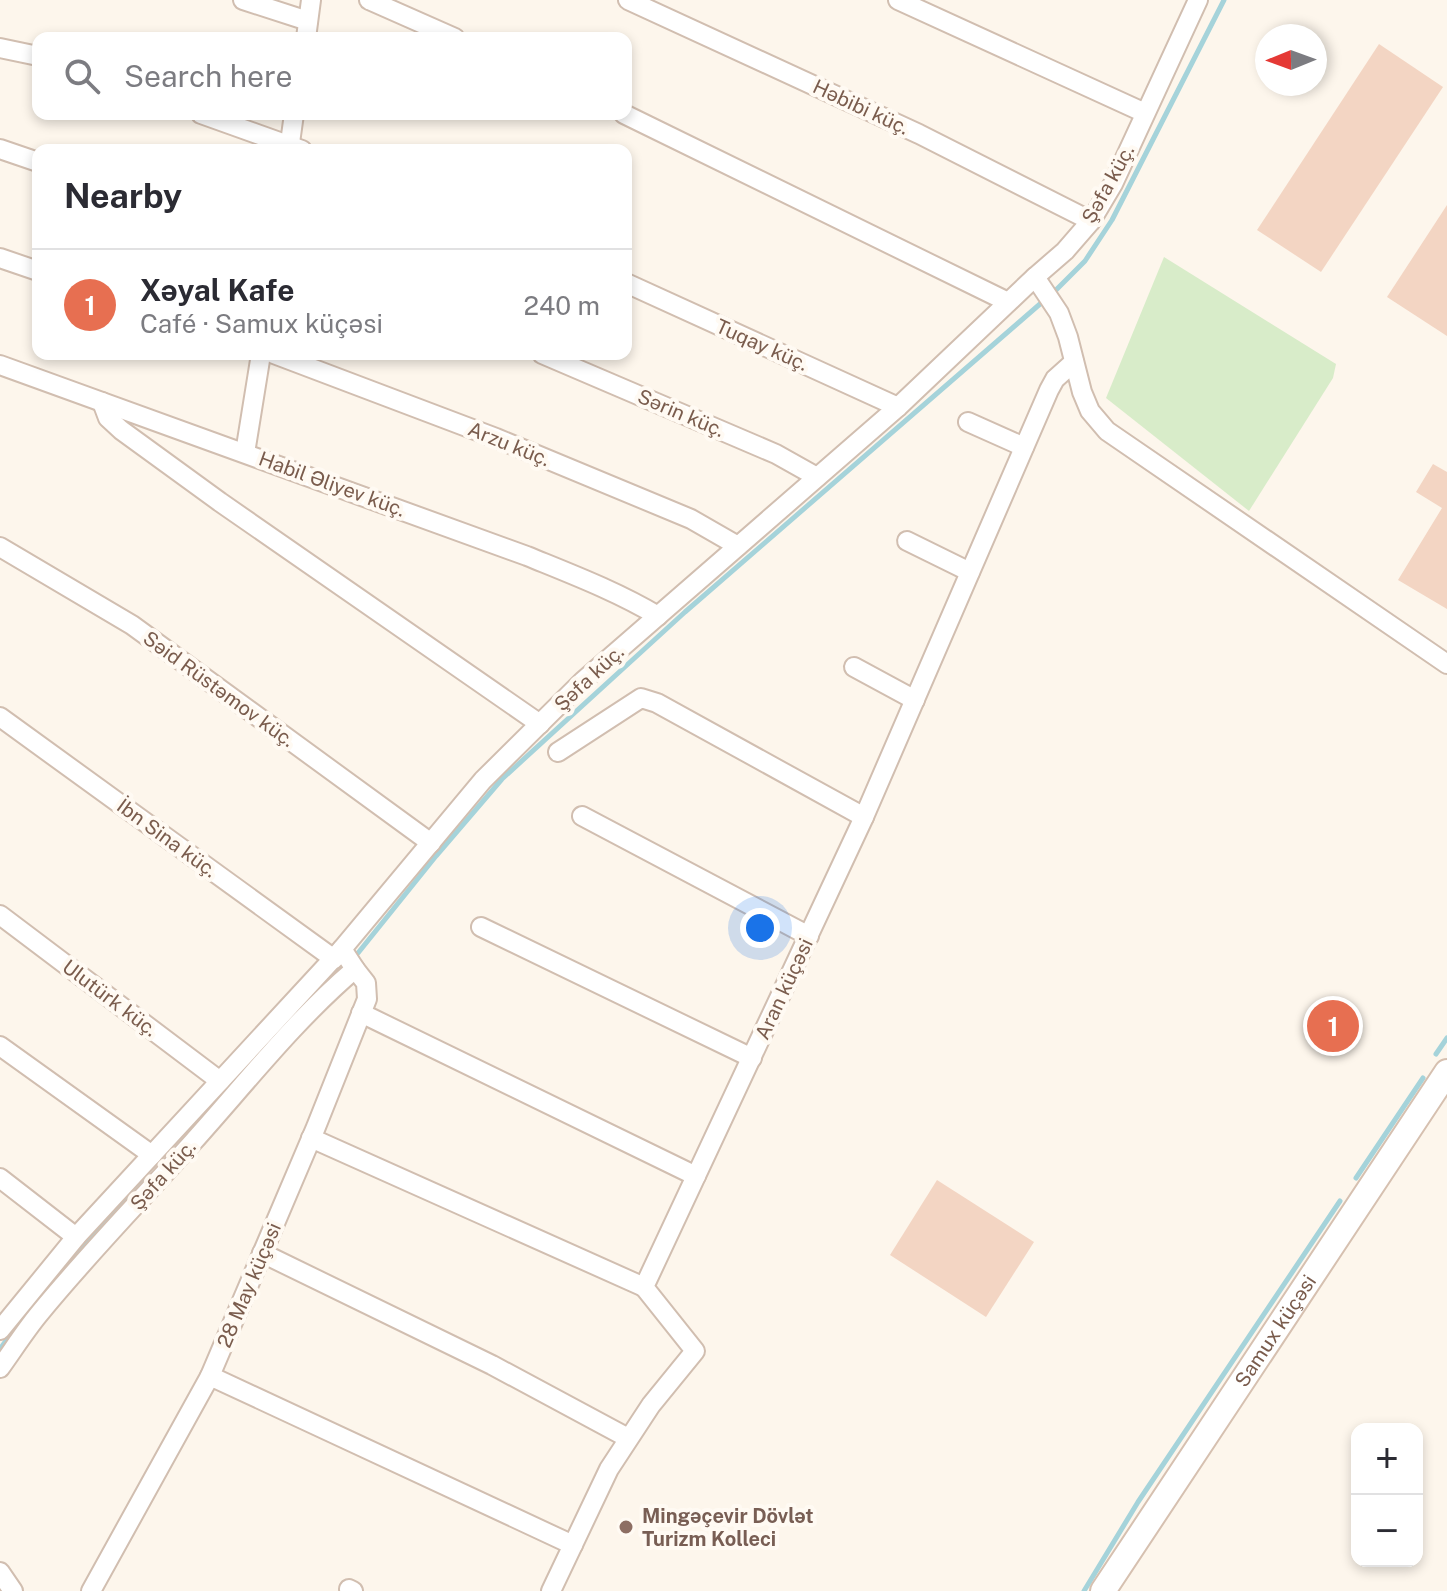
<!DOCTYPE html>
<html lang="en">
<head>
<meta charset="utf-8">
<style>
  :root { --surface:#fff; --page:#f7f7f7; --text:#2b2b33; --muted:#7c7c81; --line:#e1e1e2; --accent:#e76f51 }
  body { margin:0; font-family:"Public Sans",sans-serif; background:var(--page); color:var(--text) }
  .controls { position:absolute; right:24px; bottom:24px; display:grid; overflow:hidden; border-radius:16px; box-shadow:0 4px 12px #0003 }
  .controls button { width:72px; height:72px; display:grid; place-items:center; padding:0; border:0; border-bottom:2px solid var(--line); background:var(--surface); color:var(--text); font:40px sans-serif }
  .compass { position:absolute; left:1255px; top:24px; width:72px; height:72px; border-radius:50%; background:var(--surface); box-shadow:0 4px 12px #0003; rotate:269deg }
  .you { position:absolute; left:760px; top:928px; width:28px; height:28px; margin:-20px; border:6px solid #fff; border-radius:50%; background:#1a73e8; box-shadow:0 0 0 12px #1a73e833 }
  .badge { display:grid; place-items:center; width:52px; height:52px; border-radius:50%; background:var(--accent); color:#fff; font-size:26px; font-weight:700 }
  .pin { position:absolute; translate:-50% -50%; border:4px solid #fff; box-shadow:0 2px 8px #0006 }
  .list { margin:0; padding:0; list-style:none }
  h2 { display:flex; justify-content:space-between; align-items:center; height:104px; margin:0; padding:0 32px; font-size:34px }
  h2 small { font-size:26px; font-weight:400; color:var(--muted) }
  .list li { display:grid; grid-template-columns:52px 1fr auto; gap:24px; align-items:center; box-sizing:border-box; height:112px; padding:0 32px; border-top:2px solid var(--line) }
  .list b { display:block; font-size:30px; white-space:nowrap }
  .list p { margin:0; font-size:26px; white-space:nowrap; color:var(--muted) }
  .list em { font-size:26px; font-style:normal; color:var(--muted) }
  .icon { flex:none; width:44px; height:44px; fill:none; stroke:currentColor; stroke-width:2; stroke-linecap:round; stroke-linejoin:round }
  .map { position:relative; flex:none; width:1447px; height:1591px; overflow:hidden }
  .search { position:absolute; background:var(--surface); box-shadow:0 4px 12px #0003; left:32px; top:32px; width:600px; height:88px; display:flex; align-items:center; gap:20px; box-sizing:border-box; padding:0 28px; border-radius:16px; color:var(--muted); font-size:30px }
  .panel { position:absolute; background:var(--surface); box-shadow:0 4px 12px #0003; left:32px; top:144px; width:600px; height:216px; border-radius:16px }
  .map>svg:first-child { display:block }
  .green { fill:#d8ecc9 }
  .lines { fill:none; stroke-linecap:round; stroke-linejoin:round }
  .stream { stroke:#a5d3da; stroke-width:5 }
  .building { fill:#f3d5c3 }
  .street-casing { stroke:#d1beb0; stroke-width:22 }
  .secondary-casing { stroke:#d6c0b0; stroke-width:28 }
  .street { stroke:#fff; stroke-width:18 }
  .secondary { stroke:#fff; stroke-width:24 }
  .education-dot { fill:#8d6e63; stroke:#fffaf3; stroke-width:3 }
  .labels { text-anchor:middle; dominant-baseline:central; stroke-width:8; stroke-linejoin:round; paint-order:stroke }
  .street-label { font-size:20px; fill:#7a5c4d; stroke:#fffaf3 }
  .education-label { font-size:20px; font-weight:bold; fill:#785e54; stroke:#fffaf3; text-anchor:start }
</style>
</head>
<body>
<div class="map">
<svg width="1447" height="1591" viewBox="0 0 1447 1591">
  <rect width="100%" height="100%" fill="#fdf6ec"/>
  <polygon class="green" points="1164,257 1336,364 1333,378 1249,511 1106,398"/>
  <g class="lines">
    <g class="stream">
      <polyline points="1055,291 1085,261 1112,220 1224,0"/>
      <polyline points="358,953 436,856 502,779 685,612 1040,304"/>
      <polyline points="307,1001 341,965"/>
      <polyline points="1436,1054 1447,1038"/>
      <polyline points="193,1129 212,1103 260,1053"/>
      <polyline points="1356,1178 1423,1078"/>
      <polyline points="61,1269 146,1181"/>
      <polyline points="0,1349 37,1298"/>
      <polyline points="1084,1591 1138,1502 1340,1201"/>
    </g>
  </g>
  <g class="building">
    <polygon points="1379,44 1443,87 1321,272 1257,230"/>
    <polygon points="1447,205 1447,336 1387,297"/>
    <polygon points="1433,464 1447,472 1447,609 1398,580 1442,508 1416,492"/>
    <polygon points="937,1180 1034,1242 986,1317 890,1255"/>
  </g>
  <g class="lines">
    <g class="street-casing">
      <g id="street">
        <polyline points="243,0 308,21"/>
        <polyline points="369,0 455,38"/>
        <polyline points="628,0 919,134 1091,221"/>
        <polyline points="898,0 1145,113"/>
        <polyline points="306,38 311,0"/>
        <polyline points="0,48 38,56"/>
        <polyline points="201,114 302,150"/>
        <polyline points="624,114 1008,302"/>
        <polyline points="0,149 38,162"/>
        <polyline points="289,150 294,114"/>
        <polyline points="0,258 38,271"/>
        <polyline points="1035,277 1059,313 1068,337 1082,392 1090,411 1107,431 1447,664"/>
        <polyline points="626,283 898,407"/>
        <polyline points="274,354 496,438 691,519 738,546"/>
        <polyline points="542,354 776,454 817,477"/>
        <path d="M0 365 527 556C571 574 616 591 658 616"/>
        <polyline points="102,402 108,418 121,430 220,502 540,724"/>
        <polyline points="968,422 1024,447"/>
        <polyline points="245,453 261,354"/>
        <polyline points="907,541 970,572"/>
        <polyline points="0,547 132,625 431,843"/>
        <polyline points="854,667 915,700"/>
        <polyline points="0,717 334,959"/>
        <polyline points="558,752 641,698 657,703 864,817"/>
        <polyline points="582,816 809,936"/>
        <polyline points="0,915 220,1081"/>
        <polyline points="481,927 752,1058"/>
        <polyline points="361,1013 696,1176"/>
        <polyline points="0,1046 152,1155"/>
        <polyline points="311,1138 644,1287"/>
        <polyline points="0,1178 76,1237"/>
        <polyline points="262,1253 492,1365 628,1438"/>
        <polyline points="0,1330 76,1237 342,949"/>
        <path d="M0 1368C13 1350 25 1331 39 1314 88 1254 142 1199 193 1142 246 1083 295 1020 355 969L342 949 483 780 583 681 898 407 1035 277 1065 251 1091 221 1113 184 1198 0"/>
        <polyline points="210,1376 573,1545"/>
        <polyline points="0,1572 13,1591"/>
        <polyline points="349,1589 353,1591"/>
        <polyline points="91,1591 210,1376 316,1127 367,999 366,983 355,969"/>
        <polyline points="551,1591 609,1469 651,1405 695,1351 644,1287 864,817 1049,390 1055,379 1074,362"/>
      </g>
    </g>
    <g class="secondary-casing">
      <g id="secondary">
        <path id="s1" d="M1103 1591 1447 1072"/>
      </g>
    </g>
    <use href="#street" class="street"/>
    <use href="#secondary" class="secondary"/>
  </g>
  <circle class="education-dot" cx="626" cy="1527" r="8"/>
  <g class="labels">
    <g class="street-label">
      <text transform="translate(861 107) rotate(25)">Həbibi küç.</text>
      <text transform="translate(1108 184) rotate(-61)">Şəfa küç.</text>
      <text transform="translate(762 345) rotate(24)">Tuqay küç.</text>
      <text transform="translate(681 413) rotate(23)">Sərin küç.</text>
      <text transform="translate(509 444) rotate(22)">Arzu küç.</text>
      <text transform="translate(332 484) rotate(20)">Habil Əliyev küç.</text>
      <text transform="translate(589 678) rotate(-43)">Şəfa küç.</text>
      <text transform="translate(219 689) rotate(36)">Səid Rüstəmov küç.</text>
      <text transform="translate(167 838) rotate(36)">İbn Sina küç.</text>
      <text transform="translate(784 989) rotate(-65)">Aran küçəsi</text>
      <text transform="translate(110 998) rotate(37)">Ulutürk küç.</text>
      <text transform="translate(163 1175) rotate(-48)">Şəfa küç.</text>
      <text transform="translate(249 1285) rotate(-67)">28 May küçəsi</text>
      <text stroke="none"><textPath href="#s1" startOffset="312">Samux küçəsi</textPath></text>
    </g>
    <g class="education-label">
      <text x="642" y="1516">Mingəçevir Dövlət<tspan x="642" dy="23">Turizm Kolleci</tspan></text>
    </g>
  </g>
</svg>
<div class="controls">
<button>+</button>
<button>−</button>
</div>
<svg class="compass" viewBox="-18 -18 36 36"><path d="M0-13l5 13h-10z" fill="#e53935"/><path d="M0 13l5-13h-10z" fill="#7c7c81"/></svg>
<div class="you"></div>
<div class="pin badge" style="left:1333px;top:1026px">1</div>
<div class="search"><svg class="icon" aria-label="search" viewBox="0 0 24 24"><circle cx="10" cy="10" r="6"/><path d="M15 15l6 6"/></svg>Search here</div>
<section class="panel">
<h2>Nearby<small></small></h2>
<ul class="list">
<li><span class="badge">1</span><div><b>Xəyal Kafe</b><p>Café · Samux küçəsi</p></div><em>240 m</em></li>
</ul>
</section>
</div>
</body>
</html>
